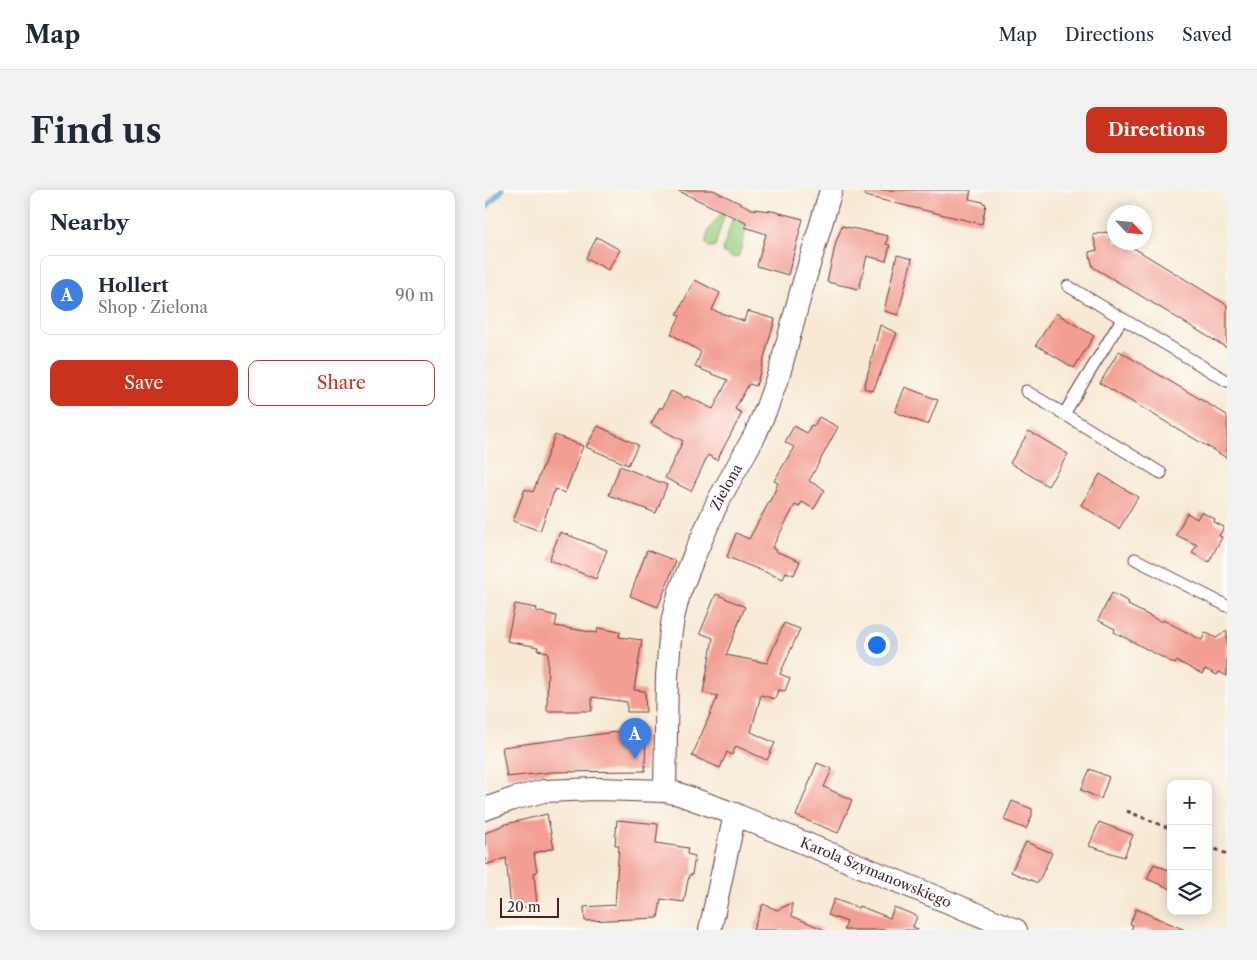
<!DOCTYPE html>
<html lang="en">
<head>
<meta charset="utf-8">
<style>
  :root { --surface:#fff; --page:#f2f2f3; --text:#1f2937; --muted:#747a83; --line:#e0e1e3; --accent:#c8321e }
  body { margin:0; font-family:"Libre Caslon Text",serif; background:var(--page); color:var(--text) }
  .controls { position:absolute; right:15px; bottom:15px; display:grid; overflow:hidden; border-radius:10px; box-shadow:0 2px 12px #0003 }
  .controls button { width:45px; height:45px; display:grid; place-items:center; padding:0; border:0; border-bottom:1px solid var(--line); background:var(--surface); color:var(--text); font:25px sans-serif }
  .compass { position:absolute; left:622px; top:15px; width:45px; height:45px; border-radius:50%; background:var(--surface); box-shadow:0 2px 12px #0003; rotate:116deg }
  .scale { position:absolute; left:15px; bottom:12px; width:59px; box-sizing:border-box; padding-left:5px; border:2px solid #4a1f2b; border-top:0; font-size:14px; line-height:18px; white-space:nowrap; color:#4a1f2b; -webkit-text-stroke:4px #fdfcf7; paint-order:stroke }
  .you { position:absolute; left:391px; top:454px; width:18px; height:18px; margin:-12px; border:4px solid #fff; border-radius:50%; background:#1a73e8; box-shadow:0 0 0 8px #1a73e833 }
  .badge { display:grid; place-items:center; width:32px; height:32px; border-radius:50%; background:var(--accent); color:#fff; font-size:16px; font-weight:700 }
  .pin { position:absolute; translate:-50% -41px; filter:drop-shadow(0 1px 2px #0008) }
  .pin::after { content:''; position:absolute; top:26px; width:18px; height:15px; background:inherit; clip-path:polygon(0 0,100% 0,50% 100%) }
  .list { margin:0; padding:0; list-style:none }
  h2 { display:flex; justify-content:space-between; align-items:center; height:65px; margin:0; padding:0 20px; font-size:21px }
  h2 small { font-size:16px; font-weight:400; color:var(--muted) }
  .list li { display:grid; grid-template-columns:32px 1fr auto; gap:15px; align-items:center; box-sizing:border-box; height:80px; margin:0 10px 10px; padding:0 10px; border:1px solid var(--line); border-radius:10px }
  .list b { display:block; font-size:19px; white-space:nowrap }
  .list p { margin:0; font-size:16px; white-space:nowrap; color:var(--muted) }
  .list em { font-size:16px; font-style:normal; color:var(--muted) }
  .actions { display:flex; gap:10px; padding:15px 20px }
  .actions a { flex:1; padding:11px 0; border:1px solid var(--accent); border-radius:10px; text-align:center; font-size:18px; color:var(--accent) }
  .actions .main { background:var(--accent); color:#fff }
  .icon { flex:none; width:28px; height:28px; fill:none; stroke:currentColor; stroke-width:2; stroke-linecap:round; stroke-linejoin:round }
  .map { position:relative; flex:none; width:742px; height:740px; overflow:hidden; border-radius:10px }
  header { display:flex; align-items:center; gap:30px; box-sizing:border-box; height:70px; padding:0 25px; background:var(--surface); border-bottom:1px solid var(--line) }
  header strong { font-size:24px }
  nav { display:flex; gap:28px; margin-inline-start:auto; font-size:18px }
  .intro { display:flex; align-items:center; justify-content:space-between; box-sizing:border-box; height:120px; padding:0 30px }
  h1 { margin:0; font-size:35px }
  .button { padding:12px 22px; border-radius:10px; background:var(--accent); color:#fff; font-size:18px; font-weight:700 }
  main { display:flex; gap:30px; padding:0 30px }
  aside { flex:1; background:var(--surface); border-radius:10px; box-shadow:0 2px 12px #0003 }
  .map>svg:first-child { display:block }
  .green { fill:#9ad182; stroke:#727856 }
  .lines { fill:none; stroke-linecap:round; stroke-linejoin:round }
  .stream { stroke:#62a3d5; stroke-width:5.5 }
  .building { fill:#f39e92 }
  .service-casing { stroke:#643d44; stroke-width:13 }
  .minor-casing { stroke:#643d44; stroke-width:24 }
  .path { stroke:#643d44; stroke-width:3; stroke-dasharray:4 4; stroke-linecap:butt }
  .service { stroke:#fff; stroke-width:11 }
  .minor { stroke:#fff; stroke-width:22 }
  .labels { text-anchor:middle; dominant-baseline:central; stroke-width:4; stroke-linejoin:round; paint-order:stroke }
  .street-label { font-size:14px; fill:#4a1f2b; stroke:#fdfcf7 }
</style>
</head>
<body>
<header>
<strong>Map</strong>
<nav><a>Map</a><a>Directions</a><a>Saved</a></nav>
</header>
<div class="intro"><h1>Find us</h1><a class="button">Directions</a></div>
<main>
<aside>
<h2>Nearby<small></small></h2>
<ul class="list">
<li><span class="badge" style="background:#3f7fe0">A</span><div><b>Hollert</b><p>Shop · Zielona</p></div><em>90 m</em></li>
</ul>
<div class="actions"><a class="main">Save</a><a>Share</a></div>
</aside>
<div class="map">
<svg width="742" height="740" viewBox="0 0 742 740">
  <rect width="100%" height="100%" fill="#fdfcf7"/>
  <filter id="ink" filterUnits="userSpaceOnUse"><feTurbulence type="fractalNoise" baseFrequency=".02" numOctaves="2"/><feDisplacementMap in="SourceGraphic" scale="10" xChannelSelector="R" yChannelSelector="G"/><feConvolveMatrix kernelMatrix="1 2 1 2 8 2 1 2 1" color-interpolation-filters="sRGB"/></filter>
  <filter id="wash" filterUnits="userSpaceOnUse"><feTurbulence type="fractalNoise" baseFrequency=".0096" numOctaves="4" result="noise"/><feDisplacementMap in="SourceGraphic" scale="20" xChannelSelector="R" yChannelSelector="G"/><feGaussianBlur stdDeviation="1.12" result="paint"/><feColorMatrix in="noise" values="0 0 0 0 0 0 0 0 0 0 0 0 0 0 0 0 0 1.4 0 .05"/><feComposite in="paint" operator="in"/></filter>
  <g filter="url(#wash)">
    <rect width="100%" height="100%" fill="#f7e9d4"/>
    <g class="green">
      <polygon points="237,22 240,23 230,56 228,57 224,57 220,53 224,40"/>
      <polygon points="248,27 261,33 262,37 254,65 253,67 248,68 239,63 238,59"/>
    </g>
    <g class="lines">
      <polyline class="stream" points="0,19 17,0"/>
    </g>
    <g id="blocks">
      <g class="building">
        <polygon points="192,0 228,0 267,19 287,21 318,29 303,85 272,76 281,44 260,37 261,33"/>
        <polygon points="381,0 486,0 484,9 498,12 498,13 501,14 497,34 380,6"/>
        <polygon points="357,36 403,46 401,54 405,55 401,71 382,66 374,99 342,92 351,52"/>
        <polygon points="621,42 630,47 630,52 639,52 742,115 742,158 608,77 604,62 612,60 608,45"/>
        <polygon points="112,47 135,60 123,80 101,68"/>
        <polygon points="412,65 427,69 413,125 399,121"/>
        <polygon points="210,90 235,103 227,120 259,131 262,121 290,129 271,196 264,194 250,219 257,223 232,270 223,265 206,301 180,288 198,251 166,234 175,217 177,219 186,201 200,208 201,206 228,219 243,190 210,177 216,162 186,144 195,126 192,124"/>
        <polygon points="571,123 609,146 589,178 551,155"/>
        <polygon points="395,135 412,143 388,201 379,198"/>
        <polygon points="634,161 742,225 742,268 615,193"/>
        <polygon points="420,197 453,210 443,235 410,222"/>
        <polygon points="334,227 353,237 324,291 340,300 329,319 317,312 314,317 310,315 287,358 290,359 290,361 315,371 309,385 301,382 298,389 242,367 251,343 264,349 289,303 293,293 289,291 309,257 300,252 309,236 322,243 326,235 329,236"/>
        <polygon points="113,236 153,255 143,275 101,257"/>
        <polygon points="544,241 583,264 563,296 525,273"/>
        <polygon points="70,245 98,256 80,303 70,299 55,341 28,331 40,299 48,302"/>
        <polygon points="135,276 182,295 171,323 124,305"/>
        <polygon points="615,284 653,307 634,339 596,315"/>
        <polygon points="716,322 730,329 729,332 739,337 734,346 737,347 724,372 707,363 712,355 691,345 702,323 712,329"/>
        <polygon points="75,342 122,360 111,389 64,370"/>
        <polygon points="162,360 191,371 173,417 145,406"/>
        <polygon points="627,403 644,412 643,415 677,432 678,430 717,450 720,442 731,448 742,441 742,486 734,482 732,485 720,479 717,484 692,471 690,474 629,442 630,439 613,430"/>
        <polygon points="231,404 260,417 241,465 282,473 299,433 315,439 295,484 305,488 300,501 293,500 290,509 276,505 266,542 290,553 282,570 251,556 247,565 242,562 235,578 207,566 233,506 218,503 228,448 215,443"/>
        <polygon points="30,414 52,418 51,421 72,426 70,436 112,443 113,438 135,442 134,447 157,450 149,500 160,501 161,522 142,522 142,512 107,507 107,521 62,521 63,462 52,460 53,457 22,451"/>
        <polygon points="161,538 160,581 67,582 22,587 17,557"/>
        <polygon points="332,573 347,579 339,597 367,610 353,643 311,626"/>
        <polygon points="605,579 624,587 616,609 596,600"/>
        <polygon points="527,611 547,619 547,626 541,639 519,630"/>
        <polygon points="62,624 69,658 49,663 52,682 49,683 52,716 26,718 21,668 0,675 0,643 21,634"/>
        <polygon points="132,630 173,634 171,653 203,658 202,664 210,666 207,685 204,685 199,712 176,709 173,728 100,731 99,717 130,715 134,655 130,655"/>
        <polygon points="614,632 648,645 639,667 604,656"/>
        <polygon points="541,652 567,663 553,693 526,682"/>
        <polygon points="669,674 686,681 686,699 662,689"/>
        <polygon points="349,709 373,718 374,716 405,728 409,717 432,726 428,737 433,739 433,740 359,740 362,732 343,725"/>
        <polygon points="307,713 307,726 340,740 268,740 278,714 292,720"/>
        <polygon points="651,719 700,740 646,740 648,735 645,734"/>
      </g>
    </g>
  </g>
  <g filter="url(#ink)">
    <use href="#blocks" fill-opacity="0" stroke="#643d44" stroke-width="1"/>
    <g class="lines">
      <g class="service-casing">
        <g id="service">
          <polyline points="583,96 742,191"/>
          <polyline points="637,129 579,224 676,283"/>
          <polyline points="541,201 579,224"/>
          <polyline points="650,369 742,416"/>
        </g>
      </g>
      <g class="minor-casing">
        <g id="minor">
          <path id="s1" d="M180 601 182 486 185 448 188 428 194 404 209 366 233 311 270 245 282 217 295 180 316 102 346 0"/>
          <path id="s2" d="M0 619 28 609 59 601 112 599 180 601 194 604 244 622 531 740"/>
          <polyline points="225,740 250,624"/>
        </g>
      </g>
      <g class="path">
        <polyline points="642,621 686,639"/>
        <polyline points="723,656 742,664"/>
      </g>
      <use href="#service" class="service"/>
      <use href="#minor" class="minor"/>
    </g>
  </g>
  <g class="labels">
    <g class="street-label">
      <text stroke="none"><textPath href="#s1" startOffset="315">Zielona</textPath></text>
      <text stroke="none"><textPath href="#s2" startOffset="409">Karola Szymanowskiego</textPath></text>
    </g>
  </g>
</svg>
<div class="controls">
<button>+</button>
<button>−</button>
<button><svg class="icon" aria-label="layers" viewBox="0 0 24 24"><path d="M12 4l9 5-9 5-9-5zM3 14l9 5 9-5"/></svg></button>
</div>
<svg class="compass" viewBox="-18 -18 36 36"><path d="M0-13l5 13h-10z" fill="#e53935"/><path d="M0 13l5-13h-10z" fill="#747a83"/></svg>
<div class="scale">20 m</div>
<div class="you"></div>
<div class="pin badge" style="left:150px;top:569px;background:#3f7fe0">A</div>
</div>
</main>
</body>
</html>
